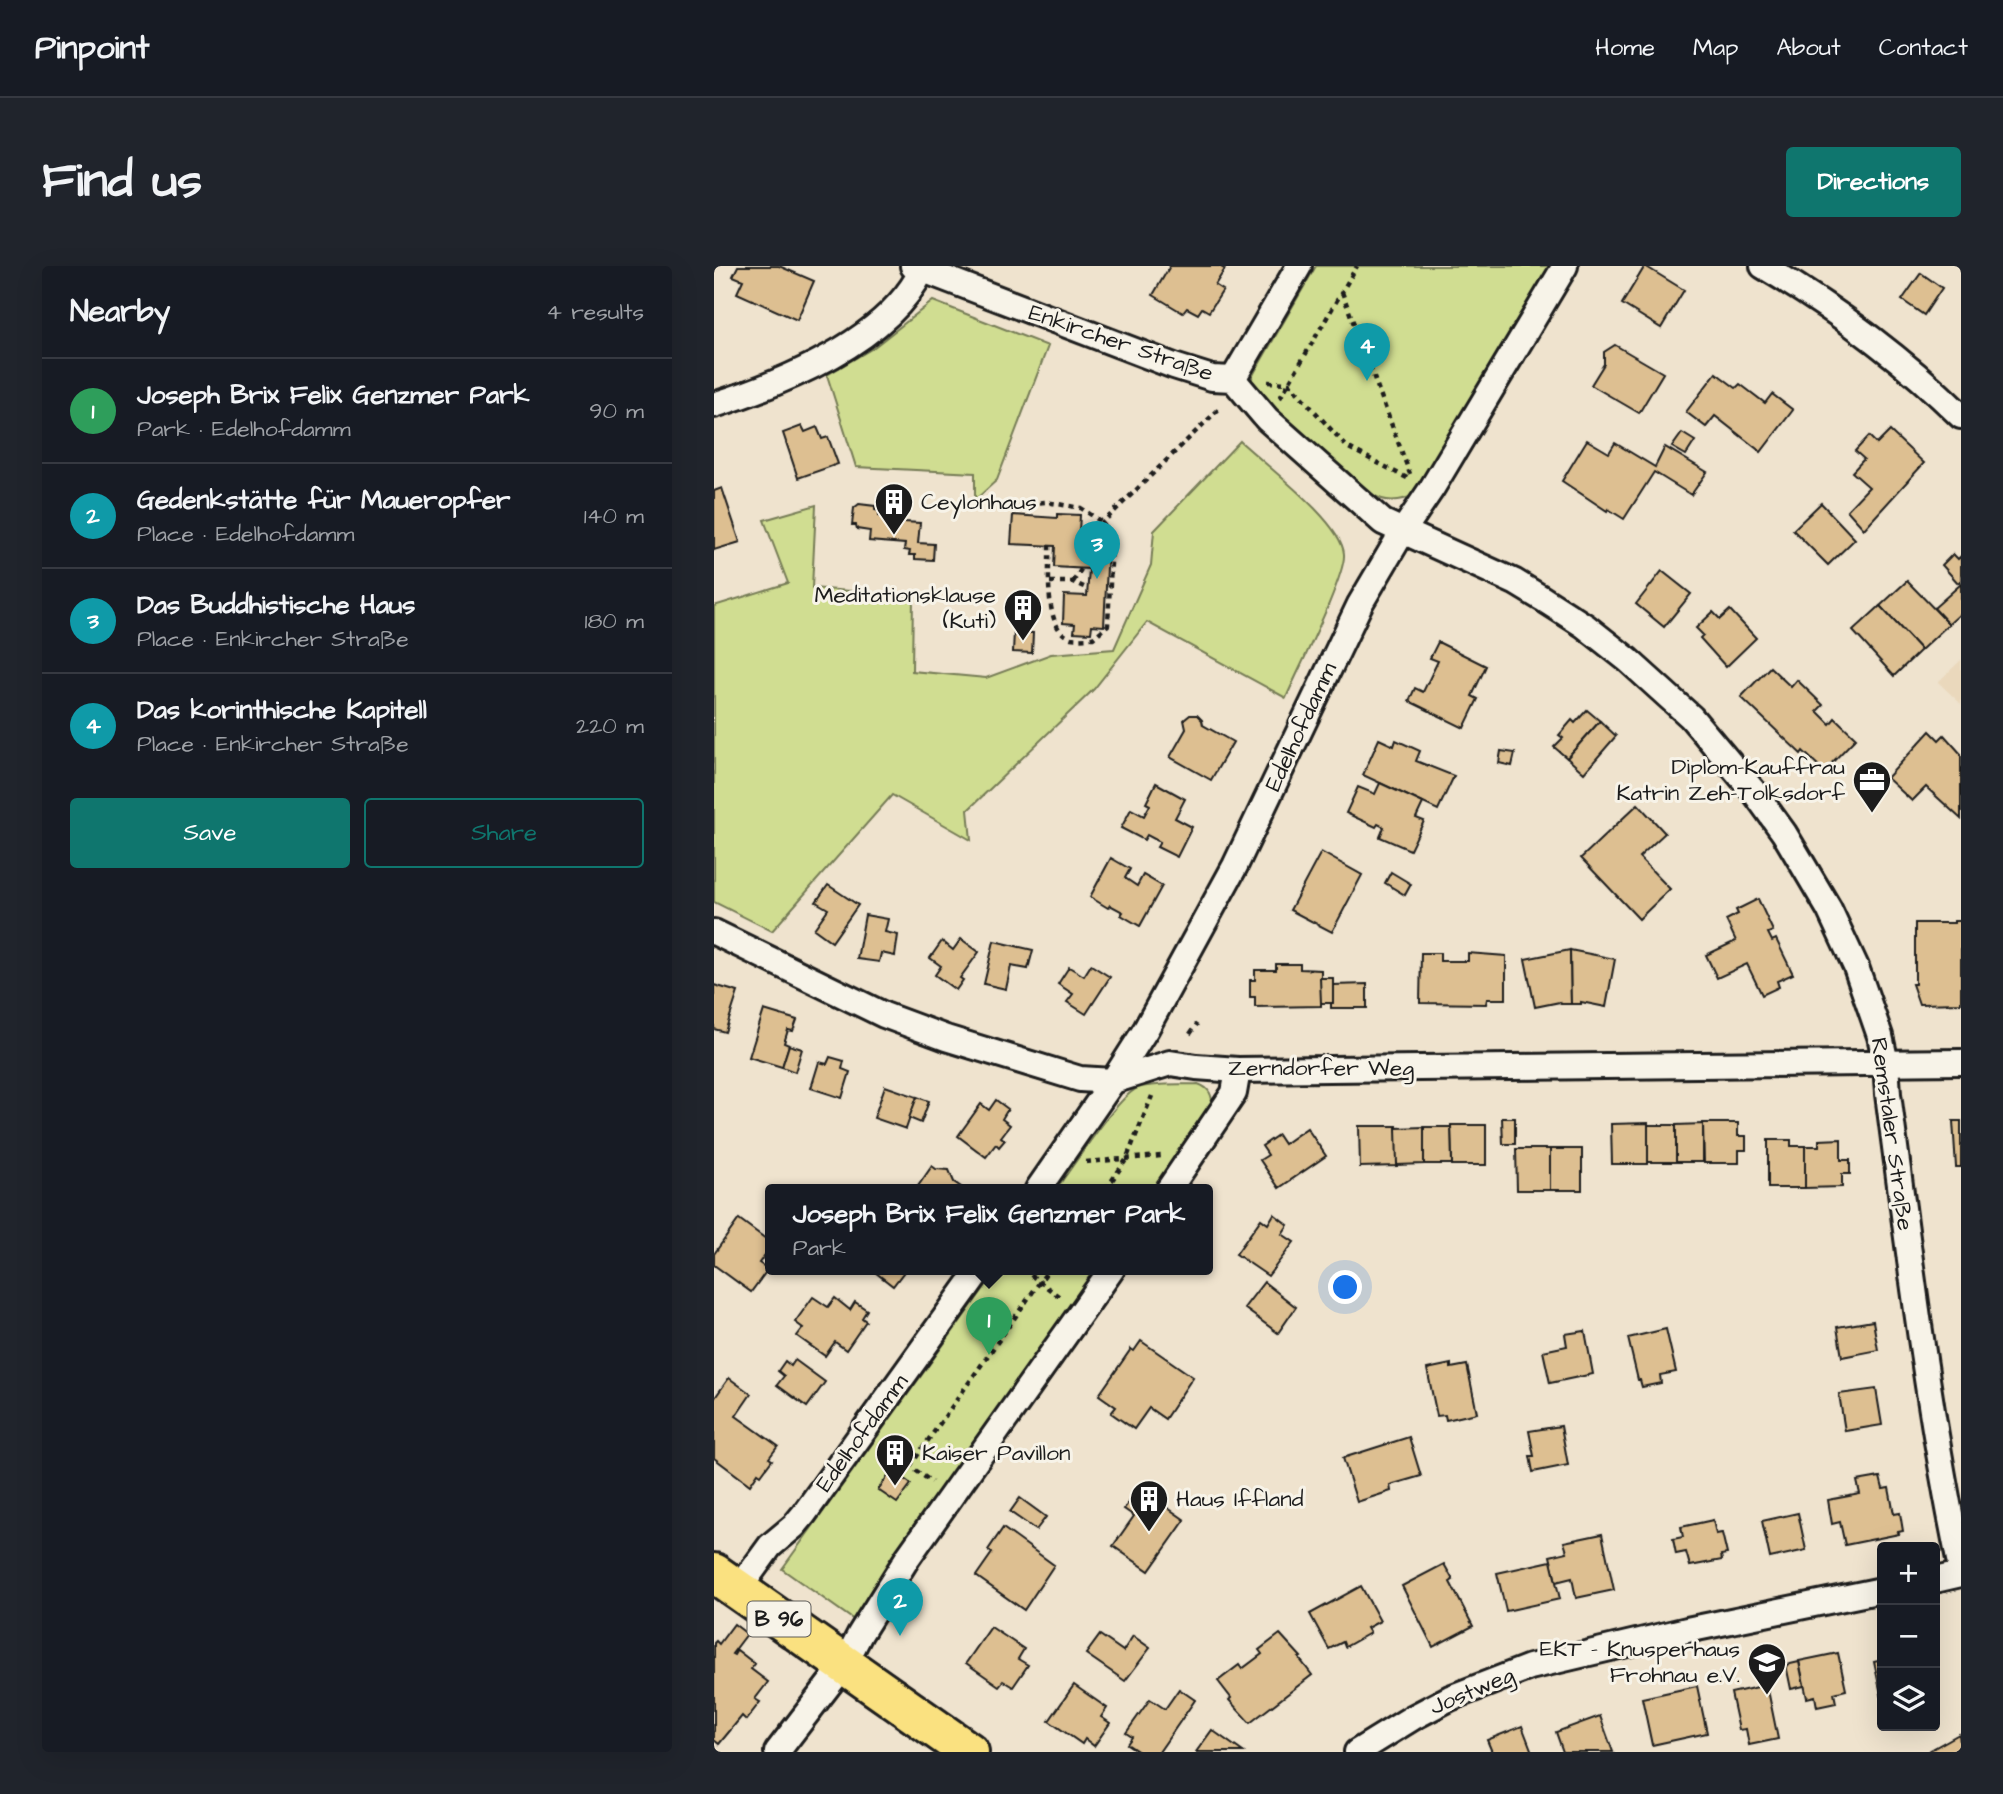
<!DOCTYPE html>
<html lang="en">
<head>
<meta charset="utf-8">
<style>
  :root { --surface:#171b24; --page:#20242c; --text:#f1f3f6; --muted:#9ea1a6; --line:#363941; --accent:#0f766e }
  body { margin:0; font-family:"Architects Daughter",sans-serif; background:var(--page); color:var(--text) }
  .controls { position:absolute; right:21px; bottom:21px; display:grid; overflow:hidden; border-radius:7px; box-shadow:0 7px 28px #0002 }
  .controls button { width:63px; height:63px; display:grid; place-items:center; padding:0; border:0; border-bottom:2px solid var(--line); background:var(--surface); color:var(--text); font:35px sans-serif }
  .you { position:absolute; left:632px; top:1022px; width:24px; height:24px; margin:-18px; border:5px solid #fff; border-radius:50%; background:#1a73e8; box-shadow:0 0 0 10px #1a73e833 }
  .badge { display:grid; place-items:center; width:46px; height:46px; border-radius:50%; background:var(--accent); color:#fff; font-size:23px; font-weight:700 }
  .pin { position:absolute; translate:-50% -58px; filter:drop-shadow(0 2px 4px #0008) }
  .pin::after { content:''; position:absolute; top:37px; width:24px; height:21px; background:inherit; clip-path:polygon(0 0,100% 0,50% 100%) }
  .popup { position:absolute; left:51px; top:918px; width:448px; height:91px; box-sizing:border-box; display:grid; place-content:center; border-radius:7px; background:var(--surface); filter:drop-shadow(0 2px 5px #0005); font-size:23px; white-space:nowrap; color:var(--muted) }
  .popup b { font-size:26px; color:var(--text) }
  .popup::after { content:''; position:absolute; left:50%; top:100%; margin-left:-14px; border:14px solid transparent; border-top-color:var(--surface) }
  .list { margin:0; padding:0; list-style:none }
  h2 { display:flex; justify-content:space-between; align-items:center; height:91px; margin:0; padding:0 28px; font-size:30px }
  h2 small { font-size:23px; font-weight:400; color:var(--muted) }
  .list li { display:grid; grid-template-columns:46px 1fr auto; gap:21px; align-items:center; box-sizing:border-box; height:105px; padding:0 28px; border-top:2px solid var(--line) }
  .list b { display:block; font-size:26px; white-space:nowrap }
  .list p { margin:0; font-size:23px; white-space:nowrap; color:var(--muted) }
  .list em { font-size:23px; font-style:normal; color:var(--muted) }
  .actions { display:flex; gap:14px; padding:21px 28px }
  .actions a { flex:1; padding:16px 0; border:2px solid var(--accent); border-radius:7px; text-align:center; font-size:24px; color:var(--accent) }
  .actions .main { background:var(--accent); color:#fff }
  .icon { flex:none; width:38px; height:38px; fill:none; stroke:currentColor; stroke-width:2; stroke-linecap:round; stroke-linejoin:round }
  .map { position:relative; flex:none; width:1247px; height:1486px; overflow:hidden; border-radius:7px }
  header { display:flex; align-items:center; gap:42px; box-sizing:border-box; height:98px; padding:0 35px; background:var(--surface); border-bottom:2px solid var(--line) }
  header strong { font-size:33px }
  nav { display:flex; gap:38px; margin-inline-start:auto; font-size:24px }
  .intro { display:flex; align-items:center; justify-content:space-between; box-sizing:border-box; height:168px; padding:0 42px }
  h1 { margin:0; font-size:49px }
  .button { padding:18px 32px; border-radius:7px; background:var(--accent); color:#fff; font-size:24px; font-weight:700 }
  main { display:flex; gap:42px; padding:0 42px }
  aside { flex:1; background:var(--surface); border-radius:7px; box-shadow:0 7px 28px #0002 }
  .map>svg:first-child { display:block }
  .built { fill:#ead8bc }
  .green { fill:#d0dd91; stroke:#767c56; stroke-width:2 }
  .building { fill:#ddbf91; stroke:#1c1c1c; stroke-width:2 }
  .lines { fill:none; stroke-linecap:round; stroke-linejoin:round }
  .minor-casing { stroke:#1c1c1c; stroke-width:30 }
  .primary-casing { stroke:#1c1c1c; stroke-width:44 }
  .path { stroke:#1c1c1c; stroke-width:4.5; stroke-dasharray:5 5; stroke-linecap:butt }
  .minor { stroke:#f7f3e8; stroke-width:24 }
  .primary { stroke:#fae180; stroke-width:38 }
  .labels { text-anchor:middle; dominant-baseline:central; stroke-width:6; stroke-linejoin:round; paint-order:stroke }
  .shield { fill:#f7f3e8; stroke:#5e5c59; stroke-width:2 }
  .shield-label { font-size:21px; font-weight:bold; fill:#1c1c1c }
  .street-label { font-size:23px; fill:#1c1c1c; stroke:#f7f3e8 }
  .poi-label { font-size:23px; fill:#1c1c1c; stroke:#f7f3e8; text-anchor:start }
</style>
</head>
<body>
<header>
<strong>Pinpoint</strong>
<nav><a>Home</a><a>Map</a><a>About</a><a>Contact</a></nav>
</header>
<div class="intro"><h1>Find us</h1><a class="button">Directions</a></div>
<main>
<aside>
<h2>Nearby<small>4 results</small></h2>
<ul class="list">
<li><span class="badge" style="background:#2e9e5b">1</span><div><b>Joseph Brix Felix Genzmer Park</b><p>Park · Edelhofdamm</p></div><em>90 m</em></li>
<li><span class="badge" style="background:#0f9aa8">2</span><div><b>Gedenkstätte für Maueropfer</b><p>Place · Edelhofdamm</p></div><em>140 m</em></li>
<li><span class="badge" style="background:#0f9aa8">3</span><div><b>Das Buddhistische Haus</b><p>Place · Enkircher Straße</p></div><em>180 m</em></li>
<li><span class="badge" style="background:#0f9aa8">4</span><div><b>Das korinthische Kapitell</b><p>Place · Enkircher Straße</p></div><em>220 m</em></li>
</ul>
<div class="actions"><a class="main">Save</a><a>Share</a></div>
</aside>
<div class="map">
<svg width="1247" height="1486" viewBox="0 0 1247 1486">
  <rect width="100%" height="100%" fill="#efe3ce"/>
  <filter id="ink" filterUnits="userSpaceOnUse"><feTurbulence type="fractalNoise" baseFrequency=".0143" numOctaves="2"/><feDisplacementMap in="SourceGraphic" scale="14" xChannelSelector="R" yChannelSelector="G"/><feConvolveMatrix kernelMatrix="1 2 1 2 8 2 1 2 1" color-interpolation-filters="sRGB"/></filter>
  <g filter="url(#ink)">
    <polygon class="built" points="1247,394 1247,438 1224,416"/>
    <g class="green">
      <path d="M602 0H845L705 227C693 233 681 237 668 233 645 226 553 143 540 122 535 114 539 109 543 102Z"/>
      <polygon points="219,35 334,80 283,214 261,234 261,207 142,201 113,109 159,82"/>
      <path d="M526 175C550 198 628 256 630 288 632 310 583 406 572 432L433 356 380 423 254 544 257 574 178 529 58 665 0 636V340L74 317 50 254 102 239 98 322 199 330 198 405 272 412 337 388 400 383 437 299 440 265Z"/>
      <path d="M484 818C496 822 498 829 499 842L445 923H342C357 904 405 828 424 822 442 817 465 819 484 818Z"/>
      <polygon points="284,1003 388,1003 140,1354 68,1303"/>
    </g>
    <g class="building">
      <polygon points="24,0 65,0 100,15 83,54 23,27 29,14 19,10"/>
      <polygon points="456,0 505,0 511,3 501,19 509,24 495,46 488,42 484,48 473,42 469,47 439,29"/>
      <polygon points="931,0 970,24 947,62 908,38"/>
      <polygon points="1207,7 1228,22 1210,49 1188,34"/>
      <polygon points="901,79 949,107 925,147 877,119 890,98 890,86"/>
      <polygon points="1002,107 1022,122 1026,118 1051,137 1058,128 1079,144 1047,186 1001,150 992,161 972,146"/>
      <polygon points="88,160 91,166 103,161 108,173 114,171 124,198 84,212 69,167"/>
      <polygon points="1176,165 1210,197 1150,263 1133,244 1155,221 1138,206 1150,193 1141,185 1155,170 1163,178"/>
      <polygon points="968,167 981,175 972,189 958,181"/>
      <polygon points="873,174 895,187 901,177 941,201 951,181 993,206 977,229 940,206 910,253 894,243 893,245 848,215"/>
      <polygon points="8,222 26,276 0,284 0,225"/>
      <polygon points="1107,237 1141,273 1114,299 1079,264"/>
      <polygon points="145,238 161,240 161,244 165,245 165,250 190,252 190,256 206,257 204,277 220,278 219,294 201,293 201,289 195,289 196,285 190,284 191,278 155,275 156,265 143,263 142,259 138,259 140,242"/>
      <polygon points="343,248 366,249 365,266 376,262 382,269 378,279 394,281 390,360 378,359 377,367 360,366 361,358 349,357 350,329 373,330 375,303 340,301 341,280 297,278 299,249 343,252"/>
      <polygon points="1239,288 1244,293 1247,290 1247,314 1244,317 1228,299"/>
      <polygon points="948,305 977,328 950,361 922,338"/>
      <polygon points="1193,315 1235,358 1207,384 1166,340"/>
      <polygon points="1247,318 1247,347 1235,358 1220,342"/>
      <polygon points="1166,340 1207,384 1180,410 1139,365"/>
      <polygon points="1016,344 1042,372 1012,401 986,372 989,369 982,362 999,346 1006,353"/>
      <polygon points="300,366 319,367 318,387 299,386"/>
      <polygon points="724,376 772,400 758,430 764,433 750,462 695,435 701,422 709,426 724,395 716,392"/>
      <polygon points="1056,401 1077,421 1083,414 1109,439 1103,445 1116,458 1121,452 1142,472 1110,505 1089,485 1087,488 1027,431"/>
      <polygon points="873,444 886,455 853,492 840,481 849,472 845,469 858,454 861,457"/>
      <polygon points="476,449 483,449 488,454 489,459 519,476 497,514 456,491 472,463 470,454"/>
      <polygon points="886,455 902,470 870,507 853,492"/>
      <polygon points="1216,465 1225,474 1230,469 1247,488 1247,553 1212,521 1198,535 1173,512"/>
      <polygon points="665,473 680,480 682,474 706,485 702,495 740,510 724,544 649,509"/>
      <polygon points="787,485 801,487 798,500 785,497"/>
      <polygon points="442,517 471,533 461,552 478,561 463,591 443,581 446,576 433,569 430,574 407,562 417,543 430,550 436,539 432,537"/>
      <polygon points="666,517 709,537 702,552 710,555 696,584 666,571 670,561 664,558 662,561 632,547 644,521 661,528"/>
      <polygon points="924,538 951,567 925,591 956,623 925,653 867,592"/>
      <polygon points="607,586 648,609 618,666 576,644"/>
      <polygon points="397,592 416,603 411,612 423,620 429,609 448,620 426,660 407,649 409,646 396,639 394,642 376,631"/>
      <polygon points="677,606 697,618 691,629 671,617"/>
      <polygon points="114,619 144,639 118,676 100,663 114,643 102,636"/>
      <polygon points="1044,633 1059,665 1054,667 1058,675 1062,673 1079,708 1063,715 1065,721 1048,729 1033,698 1003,712 992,689 1022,675 1012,654 1024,648 1022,644"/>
      <polygon points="151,649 174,653 171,666 184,669 181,690 167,687 165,696 143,693"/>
      <polygon points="1240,655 1247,655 1247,737 1205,738 1198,718 1201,718 1201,657 1240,657"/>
      <polygon points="247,673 265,686 246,712 249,714 242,724 221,709 227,700 216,692 228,675 239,684"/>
      <polygon points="280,675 319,684 314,703 297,700 292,723 270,718"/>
      <polygon points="856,684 857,738 847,738 846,736 821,741 811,693"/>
      <polygon points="856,684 901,693 892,741 867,736 867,738 857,738"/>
      <polygon points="707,687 726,687 726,695 754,695 754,687 792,690 792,733 773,733 772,738 706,737"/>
      <polygon points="562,698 586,698 586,703 607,704 607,740 541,741 541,731 536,731 536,714 541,714 541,704 562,704"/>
      <polygon points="377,699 396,711 372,748 353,736 359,728 344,718 355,701 370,710"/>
      <polygon points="606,712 619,712 619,737 607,737"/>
      <polygon points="653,718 653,742 617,742 617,737 619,737 619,719"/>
      <polygon points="0,719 24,726 11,766 0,763"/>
      <polygon points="50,744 83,754 79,765 74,764 70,777 75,779 68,801 35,791"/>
      <polygon points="75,779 88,783 81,806 68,801"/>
      <polygon points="116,791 130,795 128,803 136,806 128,832 97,822 105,796 113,798"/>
      <polygon points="171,820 203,831 192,863 160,852"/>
      <polygon points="203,831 215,835 207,857 195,852"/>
      <polygon points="282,834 294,843 288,853 296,859 287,871 291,874 285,881 282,878 272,891 244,870 267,838 275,844"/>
      <polygon points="788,852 801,852 801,878 789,878"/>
      <polygon points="1239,855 1247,855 1247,901 1242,901"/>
      <polygon points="934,857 934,898 898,898 897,858"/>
      <polygon points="989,857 1024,857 1024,870 1032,870 1032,884 1025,884 1025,897 990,897"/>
      <polygon points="989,858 989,896 962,896 962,859"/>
      <polygon points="737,859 772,859 772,899 738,899"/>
      <rect x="934" y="859" width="28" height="37"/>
      <polygon points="645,860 683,860 683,900 646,901"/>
      <polygon points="710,861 737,861 738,898 710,898"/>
      <polygon points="710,861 710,898 683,899 682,862"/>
      <polygon points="593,862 612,890 565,922 546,894 554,889 548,880 564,869 570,878"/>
      <polygon points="1127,873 1127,894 1136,894 1136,908 1128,908 1128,921 1091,922 1091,880 1105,880 1105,874"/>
      <polygon points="1054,874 1077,874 1077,880 1091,880 1091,922 1054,922"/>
      <polygon points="802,883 836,883 836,924 803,924"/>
      <rect x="836" y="883" width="32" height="41"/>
      <polygon points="218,900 222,903 235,904 240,916 250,923 202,923"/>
      <polygon points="560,948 574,959 568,968 580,976 554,1010 522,988 547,953 554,958"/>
      <polygon points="25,953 56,976 56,982 45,997 54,1003 37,1026 0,999 0,988"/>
      <polygon points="157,1003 192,1003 179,1020"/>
      <polygon points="550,1016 582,1041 564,1067 530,1042"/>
      <polygon points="99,1031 114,1041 121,1032 136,1044 141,1036 153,1044 148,1052 152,1055 132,1084 121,1076 111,1090 83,1070 89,1062 81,1056"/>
      <polygon points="1159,1055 1164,1084 1128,1091 1123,1061"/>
      <polygon points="952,1063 962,1106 946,1109 947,1117 928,1121 926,1114 924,1114 914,1072"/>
      <polygon points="871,1065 879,1108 836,1117 829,1085 853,1080 851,1068"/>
      <polygon points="427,1075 479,1111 451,1153 435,1142 420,1163 397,1147 402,1141 385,1129 417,1083 420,1085"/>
      <polygon points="81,1094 111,1116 93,1141 63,1119 70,1110 64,1105 71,1095 77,1100"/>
      <polygon points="737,1098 737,1102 753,1099 763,1147 732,1154 731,1149 723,1150 713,1103"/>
      <polygon points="15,1112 37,1128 22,1150 64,1180 55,1192 58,1194 47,1209 44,1207 36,1219 0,1192 0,1133"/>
      <polygon points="1162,1123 1168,1159 1131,1165 1125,1128"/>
      <polygon points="847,1160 854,1199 819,1206 816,1190 820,1190 815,1165"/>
      <polygon points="695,1171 707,1210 676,1219 677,1225 643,1236 629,1192"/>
      <polygon points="178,1204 197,1218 183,1237 164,1224"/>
      <polygon points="1166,1211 1169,1223 1175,1222 1180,1248 1186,1247 1189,1265 1184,1266 1185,1268 1131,1279 1126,1256 1118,1258 1114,1234 1146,1228 1143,1215"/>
      <polygon points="425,1222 471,1254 435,1305 399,1280 420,1250 410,1243"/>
      <polygon points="306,1232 332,1251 322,1264 296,1246"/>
      <polygon points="1084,1247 1092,1284 1056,1292 1048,1255"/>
      <polygon points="999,1254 1002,1268 1008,1267 1013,1288 1007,1289 1008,1294 976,1300 972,1286 962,1288 959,1273 969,1271 967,1261"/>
      <polygon points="289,1262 340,1299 310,1344 262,1310 278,1287 274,1284"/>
      <polygon points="888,1268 900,1324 862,1332 858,1312 842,1316 836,1290 853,1286 850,1276"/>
      <polygon points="837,1295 846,1333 792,1345 783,1307"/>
      <polygon points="730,1298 739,1314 736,1316 759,1360 719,1381 688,1320"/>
      <polygon points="647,1320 666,1355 653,1362 656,1367 631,1381 629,1376 615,1383 596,1348"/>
      <polygon points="20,1358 33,1368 18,1388 20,1389 23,1384 41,1398 37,1403 54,1416 41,1433 46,1436 32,1454 28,1450 5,1478 0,1474 0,1377 2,1375 5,1378"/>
      <polygon points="277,1361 310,1383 304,1393 314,1399 299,1421 289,1415 285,1420 252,1397"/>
      <polygon points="566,1368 587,1391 585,1392 598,1409 536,1457 515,1434 517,1432 504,1415 525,1399 528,1403 548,1388 545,1384"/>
      <polygon points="386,1369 409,1385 419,1370 436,1382 411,1415 372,1388"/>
      <polygon points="1124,1387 1132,1424 1120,1427 1122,1437 1103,1441 1101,1430 1093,1432 1085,1395"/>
      <polygon points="1168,1394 1168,1433 1160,1396"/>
      <polygon points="1085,1396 1090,1420 1077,1423 1072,1399"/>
      <polygon points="360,1419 393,1442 387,1451 396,1457 380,1480 371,1473 368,1478 335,1455"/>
      <polygon points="1053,1419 1064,1473 1035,1479 1032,1463 1025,1464 1017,1427"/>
      <polygon points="983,1420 993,1467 938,1479 928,1432"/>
      <polygon points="465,1423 481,1434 445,1486 425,1486 413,1478 418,1471 412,1467 436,1433 451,1443"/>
      <polygon points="886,1450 899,1486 849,1486 842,1466"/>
      <polygon points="808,1460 818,1486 778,1486 773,1474"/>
      <polygon points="498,1464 529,1486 482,1486"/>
      <polygon points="1245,1468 1247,1486 1213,1486"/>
    </g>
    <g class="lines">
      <g class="minor-casing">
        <g id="minor">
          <path d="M199 0 460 100 498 112 519 113 553 153 669 256 801 316 829 333 871 360 914 394 977 451 1041 527 1070 567 1115 643 1142 701 1166 770 1172 797 1174 828C1195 986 1214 1146 1247 1303"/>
          <path d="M1049 0C1120 42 1188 92 1247 150"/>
          <polyline points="519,113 585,0"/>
          <path d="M0 139C71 116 174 75 208 4"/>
          <polyline points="0,666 170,749 232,772 366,813 399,815 456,797 482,801 524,804 1247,796"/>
          <polyline points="324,923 399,815 432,763 521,600 646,338 689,265 718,222 851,0"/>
          <polyline points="455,923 520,827 524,804"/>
          <polyline points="1221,1314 1247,1308"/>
          <polyline points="24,1324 56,1280 80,1260 90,1248 266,1003"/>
          <polyline points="63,1486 130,1399 146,1368 194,1291 398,1003"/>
          <polyline points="643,1486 698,1452 736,1432 816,1401 973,1364 1168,1324"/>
        </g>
      </g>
      <g class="primary-casing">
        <polyline id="primary" points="0,1307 255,1486"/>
      </g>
      <g class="path">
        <polyline points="628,26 696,208"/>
        <polyline points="554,116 575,117 633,181 695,213"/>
        <polyline points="566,132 643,0"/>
        <path d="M286 240 332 236 367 242 389 257 398 275 394 359 379 372C372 372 363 373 357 372 329 364 336 304 335 280"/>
        <polyline points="379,266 505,143"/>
        <polyline points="336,316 359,316 374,323"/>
        <polyline points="359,316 368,302"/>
        <polyline points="476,768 483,758"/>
        <polyline points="372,896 447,890"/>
        <polyline points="392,923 412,894 438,830"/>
        <polyline points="309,1003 347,1032"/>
        <polyline points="169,1181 218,1216"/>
        <polyline points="196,1200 335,1003"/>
      </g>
      <use href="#minor" class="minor"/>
      <use href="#primary" class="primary"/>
    </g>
  </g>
  <defs>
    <g id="building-pin" transform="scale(2.0125)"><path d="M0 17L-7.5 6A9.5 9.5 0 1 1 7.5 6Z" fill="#1c1c1c" stroke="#f7f3e8"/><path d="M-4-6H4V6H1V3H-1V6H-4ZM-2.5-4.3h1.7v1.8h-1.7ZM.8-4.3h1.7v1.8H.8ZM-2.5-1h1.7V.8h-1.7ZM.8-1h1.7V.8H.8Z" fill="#fff"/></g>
    <g id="office-pin" transform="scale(2.0125)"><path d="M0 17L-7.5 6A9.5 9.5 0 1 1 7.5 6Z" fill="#1c1c1c" stroke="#f7f3e8"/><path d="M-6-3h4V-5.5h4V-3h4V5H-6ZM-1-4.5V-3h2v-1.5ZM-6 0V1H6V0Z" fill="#fff"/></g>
    <g id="school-pin" transform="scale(2.0125)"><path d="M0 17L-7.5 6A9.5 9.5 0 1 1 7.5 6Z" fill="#1c1c1c" stroke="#f7f3e8"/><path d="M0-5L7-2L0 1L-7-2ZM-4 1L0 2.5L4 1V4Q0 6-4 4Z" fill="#fff"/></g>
  </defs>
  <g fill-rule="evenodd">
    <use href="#building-pin" x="180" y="236"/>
    <use href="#building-pin" x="309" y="342"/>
    <use href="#office-pin" x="1158" y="514"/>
    <use href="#building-pin" x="181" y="1187"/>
    <use href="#building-pin" x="435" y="1233"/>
    <use href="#school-pin" x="1053" y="1396"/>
  </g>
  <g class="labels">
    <rect class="shield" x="33.5" y="1335.5" width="63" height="35" rx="5"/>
    <g class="shield-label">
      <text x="65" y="1353">B 96</text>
    </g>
    <g class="street-label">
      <text transform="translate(407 77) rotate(19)">Enkircher Straße</text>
      <text transform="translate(587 461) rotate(-65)">Edelhofdamm</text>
      <text x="607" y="802">Zerndorfer Weg</text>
      <text transform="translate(1178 868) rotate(82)">Remstaler Straße</text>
      <text transform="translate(148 1167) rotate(-54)">Edelhofdamm</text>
      <text transform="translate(758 1425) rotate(-23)">Jostweg</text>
    </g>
    <g class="poi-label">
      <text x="207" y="236">Ceylonhaus</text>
      <text x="282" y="329" text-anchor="end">Meditationsklause<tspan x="282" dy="26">(Kuti)</tspan></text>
      <text x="1131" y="501" text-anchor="end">Diplom-Kauffrau<tspan x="1131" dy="26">Katrin Zeh-Tolksdorf</tspan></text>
      <text x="208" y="1187">Kaiser Pavillon</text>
      <text x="462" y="1233">Haus Iffland</text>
      <text x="1026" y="1383" text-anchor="end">EKT - Knusperhaus<tspan x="1026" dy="26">Frohnau e.V.</tspan></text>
    </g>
  </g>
</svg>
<div class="controls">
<button>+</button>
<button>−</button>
<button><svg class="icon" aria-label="layers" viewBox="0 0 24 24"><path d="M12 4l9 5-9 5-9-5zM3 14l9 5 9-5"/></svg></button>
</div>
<div class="you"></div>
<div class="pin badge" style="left:275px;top:1089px;background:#2e9e5b">1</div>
<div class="popup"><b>Joseph Brix Felix Genzmer Park</b>Park</div>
<div class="pin badge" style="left:186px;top:1370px;background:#0f9aa8">2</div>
<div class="pin badge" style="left:383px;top:313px;background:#0f9aa8">3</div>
<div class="pin badge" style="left:653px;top:115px;background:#0f9aa8">4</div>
</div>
</main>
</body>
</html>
